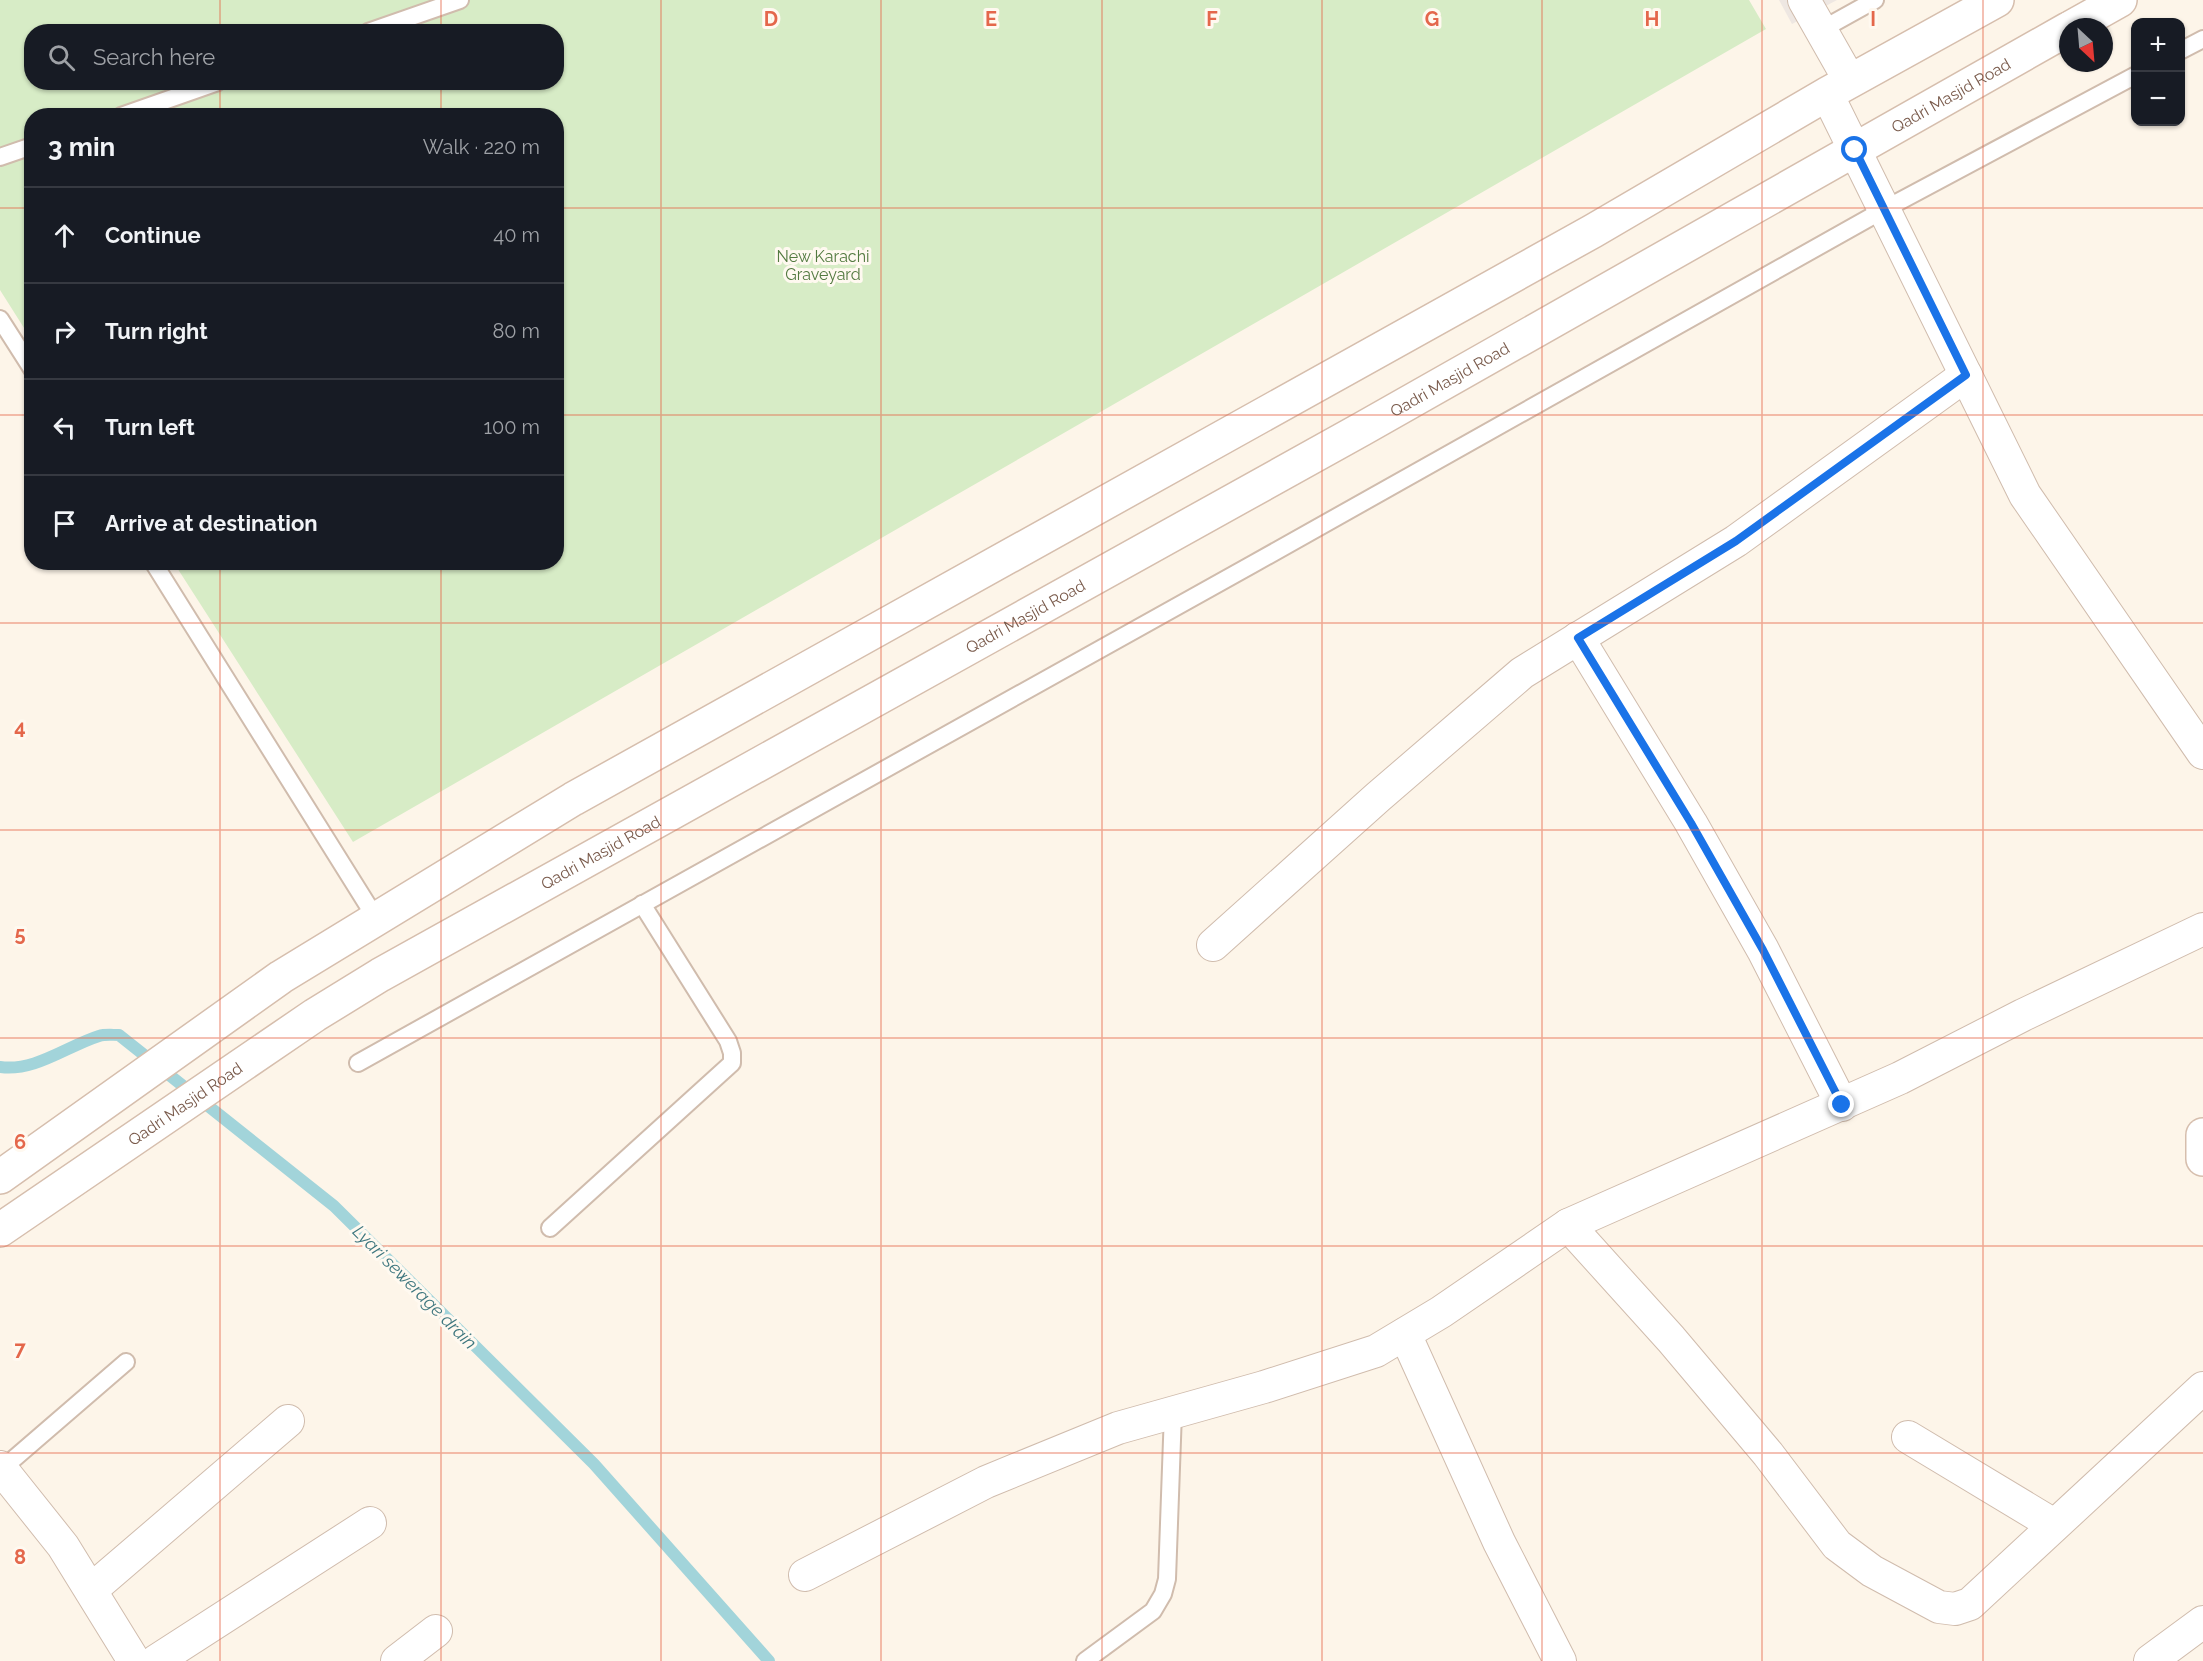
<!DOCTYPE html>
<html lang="en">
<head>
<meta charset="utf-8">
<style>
  :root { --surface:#171b24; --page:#242831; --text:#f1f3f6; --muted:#9ea1a6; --line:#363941 }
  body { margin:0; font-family:Raleway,sans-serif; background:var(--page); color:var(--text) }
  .controls { position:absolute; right:18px; top:18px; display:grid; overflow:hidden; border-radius:12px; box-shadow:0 2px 4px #0004 }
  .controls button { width:54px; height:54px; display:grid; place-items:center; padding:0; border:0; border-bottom:2px solid var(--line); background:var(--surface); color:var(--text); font:30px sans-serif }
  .compass { position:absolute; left:2059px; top:18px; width:54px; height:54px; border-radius:50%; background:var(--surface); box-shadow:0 2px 4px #0004; rotate:154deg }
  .stop { position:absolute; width:18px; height:18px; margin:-14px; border:4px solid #1a73e8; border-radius:50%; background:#fff }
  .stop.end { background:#1a73e8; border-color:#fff; box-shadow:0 2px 6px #0008 }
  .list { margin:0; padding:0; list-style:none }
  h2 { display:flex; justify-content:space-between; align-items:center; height:78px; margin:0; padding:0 24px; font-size:26px }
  h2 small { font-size:20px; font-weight:400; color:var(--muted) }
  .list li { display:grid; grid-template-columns:39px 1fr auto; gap:18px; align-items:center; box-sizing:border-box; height:96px; padding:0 24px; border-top:2px solid var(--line) }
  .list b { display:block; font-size:22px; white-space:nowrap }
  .list em { font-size:20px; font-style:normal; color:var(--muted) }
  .icon { flex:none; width:33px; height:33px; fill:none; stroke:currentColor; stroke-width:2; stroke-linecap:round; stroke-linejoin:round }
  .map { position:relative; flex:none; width:2203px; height:1661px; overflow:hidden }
  .search { position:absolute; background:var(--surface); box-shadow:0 2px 4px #0004; left:24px; top:24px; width:540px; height:66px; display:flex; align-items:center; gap:15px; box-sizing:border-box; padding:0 21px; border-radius:24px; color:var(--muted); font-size:22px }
  .panel { position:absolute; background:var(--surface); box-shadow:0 2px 4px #0004; left:24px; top:108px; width:540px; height:462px; border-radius:24px }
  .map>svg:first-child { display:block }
  .industrial { fill:#eee7e2 }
  .green { fill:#d7ecc6; fill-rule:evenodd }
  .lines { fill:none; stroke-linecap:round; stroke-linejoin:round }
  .stream { stroke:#a2d4da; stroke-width:12 }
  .lane-casing { stroke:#d0bcad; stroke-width:20 }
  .street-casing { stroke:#d0bcad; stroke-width:34 }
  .secondary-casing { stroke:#d6bead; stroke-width:36 }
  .lane { stroke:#fff; stroke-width:16 }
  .street { stroke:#fff; stroke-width:32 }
  .secondary { stroke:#fff; stroke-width:33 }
  .route { stroke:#1a73e8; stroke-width:8 }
  .grid { fill:none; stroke:#e4674b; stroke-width:1.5; stroke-opacity:0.55 }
  .labels { text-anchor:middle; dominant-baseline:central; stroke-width:6; stroke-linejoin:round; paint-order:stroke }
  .street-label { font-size:16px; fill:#795a4b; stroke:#fff9f0 }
  .park-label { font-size:16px; fill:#537a40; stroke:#fff9f0 }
  .water-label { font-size:18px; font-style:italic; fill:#3d767e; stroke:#fff9f0 }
  .grid-label { font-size:20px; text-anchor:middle; font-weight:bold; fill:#e4674b; stroke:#fff9f0; stroke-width:6; stroke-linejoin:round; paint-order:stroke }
</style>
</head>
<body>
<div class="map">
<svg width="2203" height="1661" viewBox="0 0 2203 1661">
  <rect width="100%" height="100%" fill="#fdf5e9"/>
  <polygon class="industrial" points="1779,0 1837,0 1792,24"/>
  <path class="green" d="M0 0H1749L1766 29 353 842 174 563 556 562V116H32L31 339 0 290ZM32 32H556V82H32Z"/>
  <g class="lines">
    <path class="stream" d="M0 1067C35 1072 67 1046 99 1036 105 1034 112 1035 119 1035L334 1206 594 1464 769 1661"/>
    <g class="lane-casing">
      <g id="lane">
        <polyline points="1821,30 1875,0"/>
        <polyline points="368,32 460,0"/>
        <polyline points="2180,51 2203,39"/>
        <polyline points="121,116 218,82"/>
        <polyline points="0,157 32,146"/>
        <polyline points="0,319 32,369"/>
        <polyline points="153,562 377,920"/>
        <polyline points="358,1063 1253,564 1885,209 2136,75"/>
        <polyline points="550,1228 732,1063 732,1053 728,1041 642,904"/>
        <polyline points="2,1469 126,1362"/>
        <polyline points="1085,1661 1153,1611 1163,1594 1167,1579 1173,1412"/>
      </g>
    </g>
    <g class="street-casing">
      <g id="street">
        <polyline points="1804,0 1850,81"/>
        <polyline points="1827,94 2025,495 2203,753"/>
        <polyline points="1578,638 1691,823 1763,950 1842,1105"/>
        <polyline points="1213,945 1378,797 1522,673 1736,541 1966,375"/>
        <polyline points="1568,1225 1671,1339 1768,1454 1837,1545 1872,1571 1939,1607 1955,1609 1970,1604 2203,1388"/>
        <polyline points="1405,1334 1499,1542 1560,1661"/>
        <polyline points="1908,1437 2054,1525"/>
        <polyline points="0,1467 63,1546 134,1661"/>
        <polyline points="805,1575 986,1482 1118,1428 1264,1387 1376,1351 1441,1312 1568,1225 1900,1078 2023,1015 2203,929"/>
        <polyline points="91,1590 288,1421"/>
        <polyline points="156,1661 370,1523"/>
        <polyline points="397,1661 436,1631"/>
        <polyline points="2150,1661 2203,1622"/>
      </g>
    </g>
    <g class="secondary-casing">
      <g id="secondary">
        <polyline points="2072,27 2120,0"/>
        <polyline points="2203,1135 2203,1159"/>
        <polyline points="0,1177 281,977 573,799 1593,231 1827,94 1997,0"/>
        <path id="s1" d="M0 1230 315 1015 380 975 1362 429 2068 29"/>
      </g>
    </g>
    <use href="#lane" class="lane"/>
    <use href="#street" class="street"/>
    <use href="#secondary" class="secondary"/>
  </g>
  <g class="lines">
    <polyline class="route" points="1842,1105 1763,950 1691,823 1578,638 1736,541 1966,375 1855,150"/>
  </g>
  <path class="grid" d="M220 0V32M441 0V32M661 0V1661M881 0V1661M1102 0V1661M1322 0V1661M1542 0V1661M1762 0V1661M1983 0V1661M220 82V116M441 82V116M0 208H32M556 208H2203M0 415H32M556 415H2203M220 562V1661M441 562V1661M0 623H2203M0 830H2203M0 1038H2203M0 1246H2203M0 1453H2203"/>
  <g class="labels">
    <g class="street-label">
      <text stroke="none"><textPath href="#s1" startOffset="2258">Qadri Masjid Road</textPath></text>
      <text stroke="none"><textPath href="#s1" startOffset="1682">Qadri Masjid Road</textPath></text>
      <text stroke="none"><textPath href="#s1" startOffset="1196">Qadri Masjid Road</textPath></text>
      <text stroke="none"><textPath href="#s1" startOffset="710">Qadri Masjid Road</textPath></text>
      <text stroke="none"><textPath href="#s1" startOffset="224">Qadri Masjid Road</textPath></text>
    </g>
    <g class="park-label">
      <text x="823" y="256">New Karachi<tspan x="823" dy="18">Graveyard</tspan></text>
    </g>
    <g class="water-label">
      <text transform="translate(415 1287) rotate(45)">Lyari sewerage drain</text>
    </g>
  </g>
  <g class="grid-label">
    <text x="771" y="26">D</text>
    <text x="991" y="26">E</text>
    <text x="1212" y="26">F</text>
    <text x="1432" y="26">G</text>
    <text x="1652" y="26">H</text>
    <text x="1873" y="26">I</text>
    <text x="20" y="734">4</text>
    <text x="20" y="941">5</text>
    <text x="20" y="1149">6</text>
    <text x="20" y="1356">7</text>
    <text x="20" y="1564">8</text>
  </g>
</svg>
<div class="controls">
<button>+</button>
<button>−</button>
</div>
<svg class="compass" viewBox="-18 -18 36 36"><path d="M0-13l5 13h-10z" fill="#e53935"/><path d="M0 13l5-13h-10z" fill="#9ea1a6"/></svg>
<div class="stop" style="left:1855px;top:150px"></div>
<div class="stop end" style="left:1842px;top:1105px"></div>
<div class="search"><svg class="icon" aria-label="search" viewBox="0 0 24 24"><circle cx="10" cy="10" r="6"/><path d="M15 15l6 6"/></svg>Search here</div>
<section class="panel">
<h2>3 min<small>Walk · 220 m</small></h2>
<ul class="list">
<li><svg class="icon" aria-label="ahead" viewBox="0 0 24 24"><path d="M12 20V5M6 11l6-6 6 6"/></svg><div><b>Continue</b></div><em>40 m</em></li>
<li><svg class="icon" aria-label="right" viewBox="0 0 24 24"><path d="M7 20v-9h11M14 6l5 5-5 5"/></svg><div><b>Turn right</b></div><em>80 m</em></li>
<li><svg class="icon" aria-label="left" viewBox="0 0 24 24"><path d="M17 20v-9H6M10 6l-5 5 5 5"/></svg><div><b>Turn left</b></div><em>100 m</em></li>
<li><svg class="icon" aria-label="arrive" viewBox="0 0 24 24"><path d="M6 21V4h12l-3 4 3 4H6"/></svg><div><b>Arrive at destination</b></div></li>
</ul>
</section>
</div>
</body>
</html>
